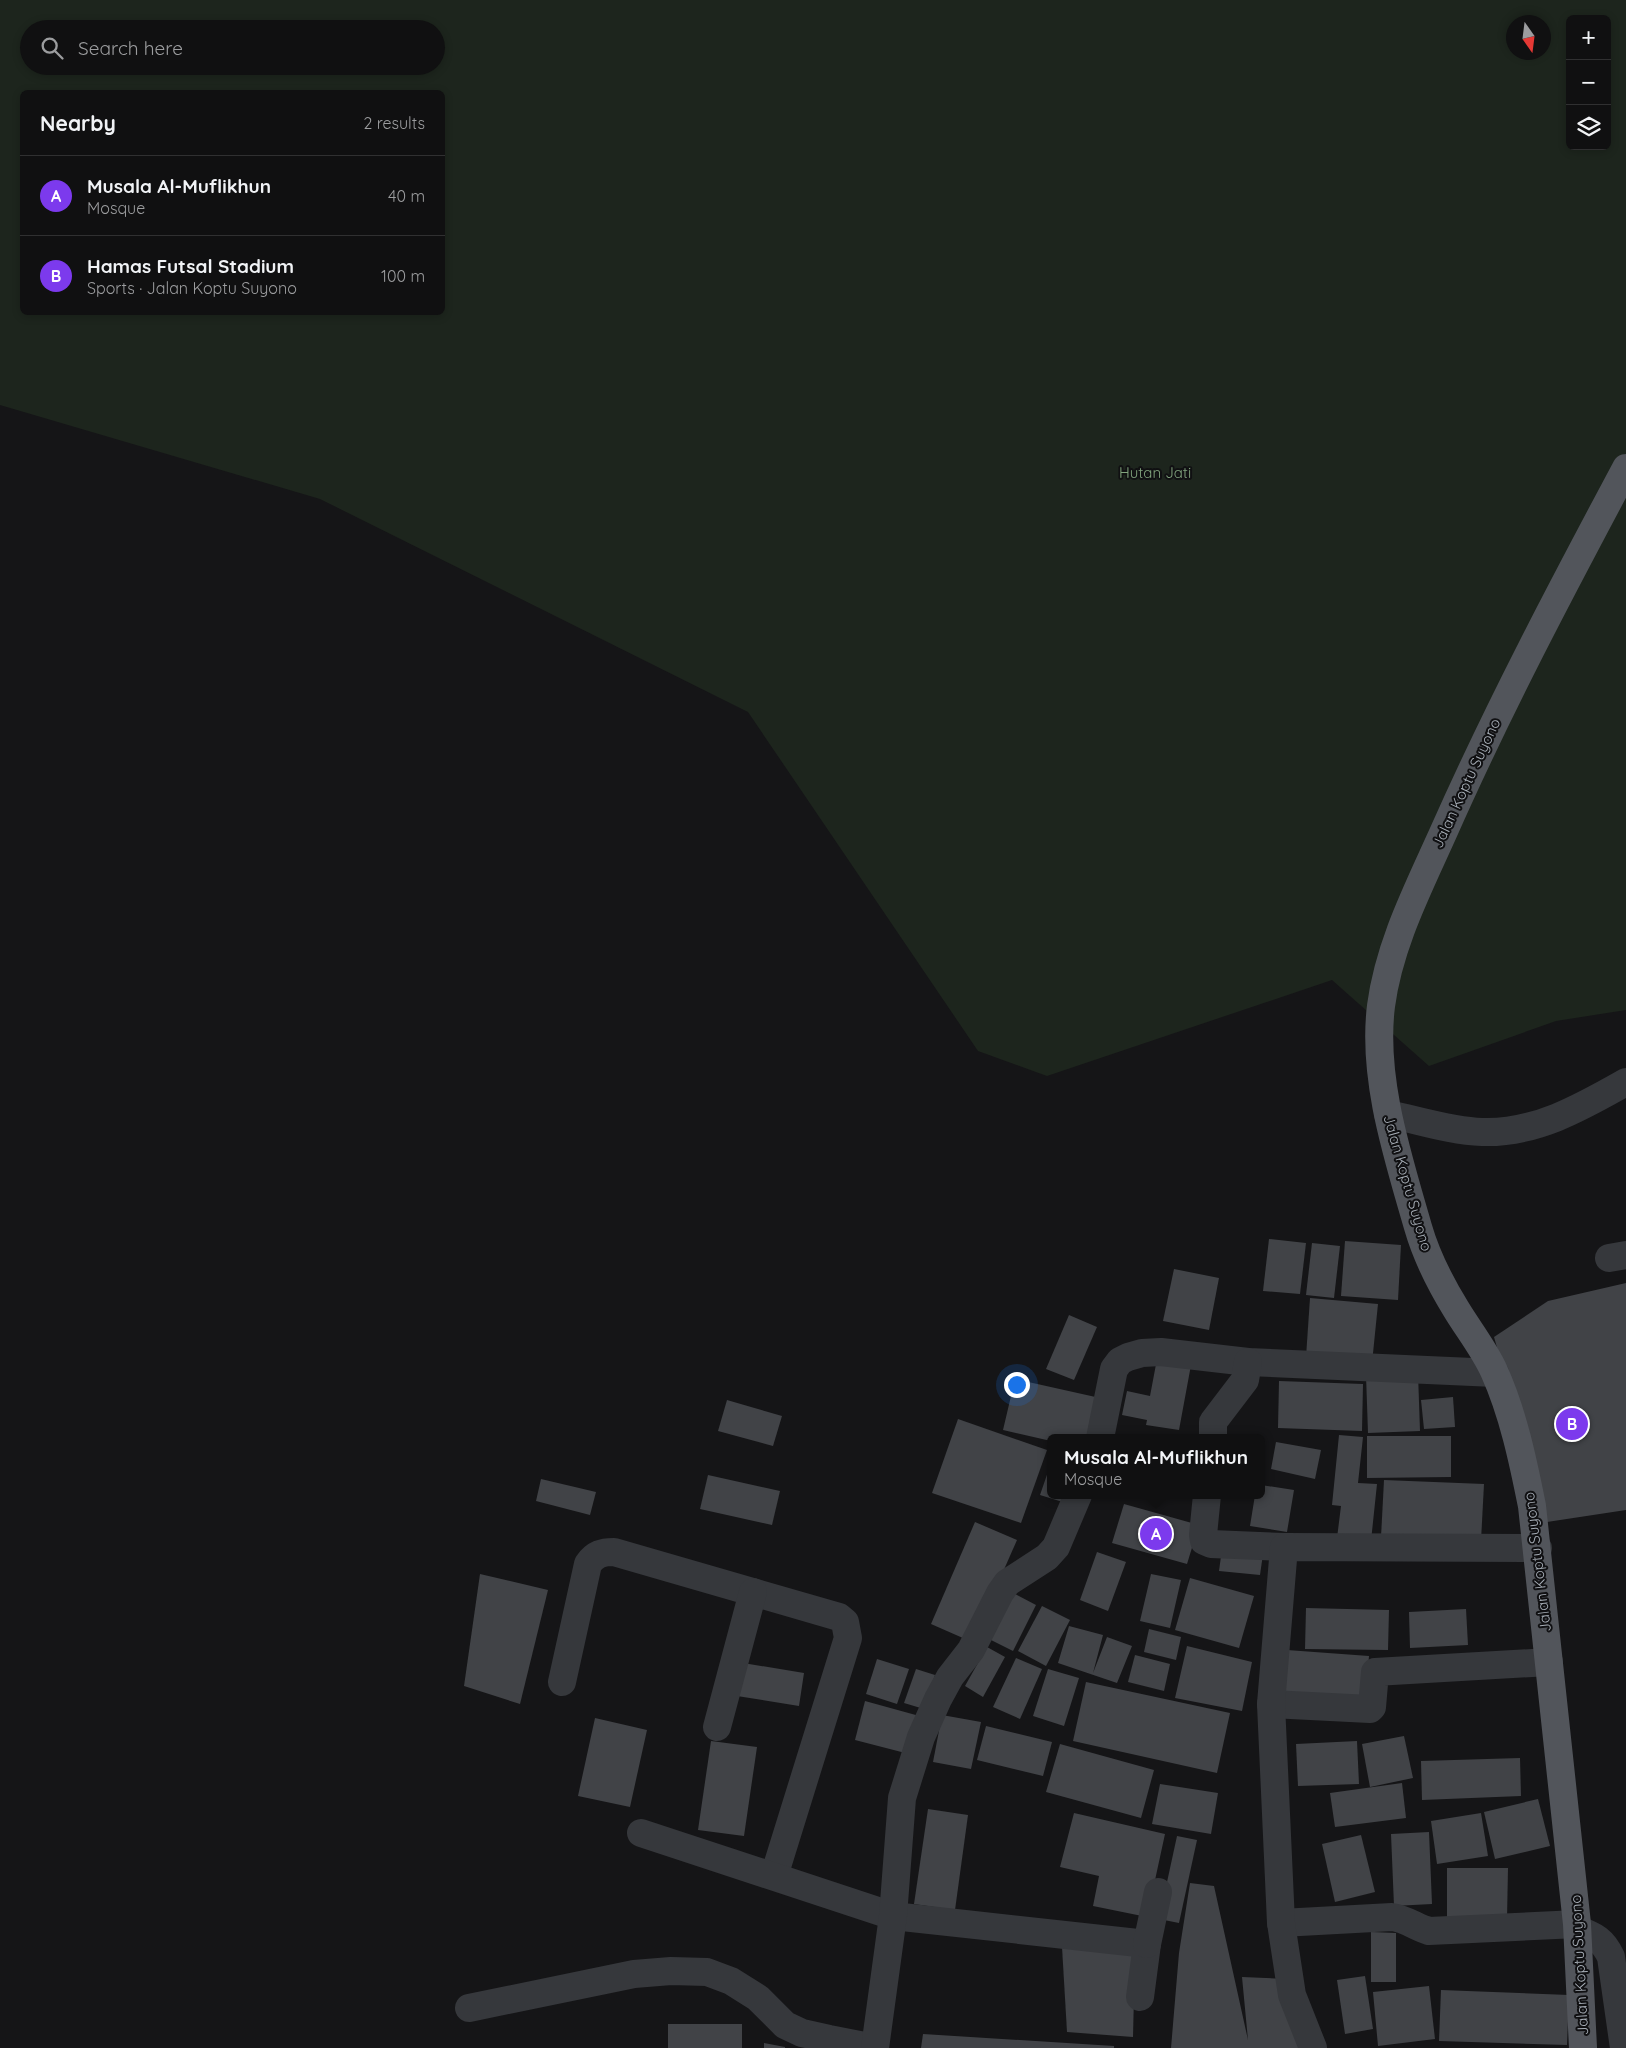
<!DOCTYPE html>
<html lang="en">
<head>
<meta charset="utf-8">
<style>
  :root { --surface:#101011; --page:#1e1e1f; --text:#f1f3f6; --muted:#9c9d9f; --line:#303031; --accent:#7c3aed }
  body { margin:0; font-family:Quicksand,sans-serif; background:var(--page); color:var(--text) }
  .controls { position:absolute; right:15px; top:15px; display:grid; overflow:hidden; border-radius:8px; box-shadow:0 2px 8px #0003 }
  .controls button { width:45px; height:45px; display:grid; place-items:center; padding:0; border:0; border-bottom:1px solid var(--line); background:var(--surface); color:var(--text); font:25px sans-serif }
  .compass { position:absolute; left:1506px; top:15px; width:45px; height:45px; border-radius:50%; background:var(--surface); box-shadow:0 2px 8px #0003; rotate:166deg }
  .you { position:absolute; left:1016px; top:1384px; width:18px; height:18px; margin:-12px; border:4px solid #fff; border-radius:50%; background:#1a73e8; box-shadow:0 0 0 8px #1a73e833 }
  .badge { display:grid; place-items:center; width:32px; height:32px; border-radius:50%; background:var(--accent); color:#fff; font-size:16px; font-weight:700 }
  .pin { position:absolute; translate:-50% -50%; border:2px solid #fff; box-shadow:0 1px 5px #0006 }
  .popup { position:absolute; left:1047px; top:1434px; width:218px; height:65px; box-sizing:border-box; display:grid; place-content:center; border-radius:8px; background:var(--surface); filter:drop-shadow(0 1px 4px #0005); font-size:16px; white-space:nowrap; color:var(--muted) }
  .popup b { font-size:19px; color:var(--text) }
  .popup::after { content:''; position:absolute; left:50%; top:100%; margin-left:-10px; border:10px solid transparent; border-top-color:var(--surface) }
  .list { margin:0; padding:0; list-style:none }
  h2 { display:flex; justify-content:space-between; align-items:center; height:65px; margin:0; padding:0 20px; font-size:21px }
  h2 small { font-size:16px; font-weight:400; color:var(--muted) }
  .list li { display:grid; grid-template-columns:32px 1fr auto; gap:15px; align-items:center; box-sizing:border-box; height:80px; padding:0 20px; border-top:1px solid var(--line) }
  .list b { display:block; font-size:19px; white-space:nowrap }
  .list p { margin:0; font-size:16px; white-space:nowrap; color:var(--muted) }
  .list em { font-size:16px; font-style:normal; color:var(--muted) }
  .icon { flex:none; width:28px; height:28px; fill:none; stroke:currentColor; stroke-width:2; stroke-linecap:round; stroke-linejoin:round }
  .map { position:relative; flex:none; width:1626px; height:2048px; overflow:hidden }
  .search { position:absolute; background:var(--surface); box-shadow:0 2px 8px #0003; left:20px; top:20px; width:425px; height:55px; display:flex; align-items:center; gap:12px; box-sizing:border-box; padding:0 18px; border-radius:28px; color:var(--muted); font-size:19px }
  .panel { position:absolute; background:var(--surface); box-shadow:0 2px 8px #0003; left:20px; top:90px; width:425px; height:225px; border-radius:8px }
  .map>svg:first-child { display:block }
  .green { fill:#1d251d; fill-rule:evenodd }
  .building { fill:#414347 }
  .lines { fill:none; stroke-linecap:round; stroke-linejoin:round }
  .minor { stroke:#36383c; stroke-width:28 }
  .major { stroke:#52555b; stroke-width:28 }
  .labels { text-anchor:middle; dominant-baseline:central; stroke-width:4; stroke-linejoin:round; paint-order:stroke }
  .park-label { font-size:15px; fill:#81a37d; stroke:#101012 }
  .street-label { font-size:15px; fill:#a7aeb7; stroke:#101012 }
</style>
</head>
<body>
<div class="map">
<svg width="1626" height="2048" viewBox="0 0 1626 2048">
  <rect width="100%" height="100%" fill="#151517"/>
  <path class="green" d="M0 0H1626V1010L1556 1021 1429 1066 1332 980 1047 1076 978 1051 748 712 320 499 0 405ZM1570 19H1607V146H1570ZM1514 22H1544V52H1514ZM29 29H436V66H29ZM22 92H442V312H22Z"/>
  <g class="building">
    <polygon points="1269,1239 1306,1243 1300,1294 1263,1291"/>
    <polygon points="1345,1241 1401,1245 1398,1300 1341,1296"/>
    <polygon points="1312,1243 1340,1246 1334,1298 1306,1295"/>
    <polygon points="1174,1269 1219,1278 1209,1330 1163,1321"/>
    <polygon points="1626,1283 1626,1510 1547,1522 1494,1337 1548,1301"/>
    <polygon points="1310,1298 1378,1304 1372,1363 1306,1357"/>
    <polygon points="1069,1315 1097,1327 1074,1380 1046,1369"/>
    <polygon points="1157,1359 1191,1365 1179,1430 1146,1425 1147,1420 1122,1415 1127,1391 1150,1396"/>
    <polygon points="1418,1373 1420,1431 1368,1433 1366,1375"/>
    <polygon points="1015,1379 1100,1398 1091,1438 1051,1438 1051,1441 1003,1430"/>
    <polygon points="1279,1381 1363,1384 1362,1431 1278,1428"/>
    <polygon points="1453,1397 1455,1427 1424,1429 1421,1400"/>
    <polygon points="727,1400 782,1416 773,1446 718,1431"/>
    <polygon points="958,1419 1047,1450 1021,1523 932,1493"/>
    <polygon points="1339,1435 1363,1437 1358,1483 1377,1484 1371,1541 1337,1538 1341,1506 1332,1505"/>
    <polygon points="1367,1436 1451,1436 1451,1477 1367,1478"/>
    <polygon points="1276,1442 1321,1450 1315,1479 1271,1469"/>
    <polygon points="1051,1463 1051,1495 1071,1495 1069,1504 1040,1495"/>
    <polygon points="708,1475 780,1491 772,1525 700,1509"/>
    <polygon points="541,1479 596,1492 590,1515 536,1501"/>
    <polygon points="1384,1480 1484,1484 1481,1541 1381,1537"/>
    <polygon points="1261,1485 1294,1490 1287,1532 1250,1526 1255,1495 1261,1495"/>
    <polygon points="1124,1504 1199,1525 1187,1564 1112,1543"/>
    <polygon points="975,1522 1017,1540 972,1642 931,1624"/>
    <polygon points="1222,1549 1263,1554 1260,1575 1219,1571"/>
    <polygon points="1097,1552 1126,1562 1108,1611 1080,1600"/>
    <polygon points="480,1574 548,1590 520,1704 464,1686"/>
    <polygon points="1151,1574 1181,1580 1170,1628 1140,1621"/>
    <polygon points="1190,1578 1254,1596 1239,1648 1175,1630"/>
    <polygon points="1013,1593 1036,1605 1013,1651 989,1639"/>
    <polygon points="1042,1606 1070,1620 1046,1666 1018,1651"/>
    <polygon points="1306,1608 1389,1610 1388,1650 1305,1649"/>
    <polygon points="1466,1609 1468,1645 1410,1648 1409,1612"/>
    <polygon points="1069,1626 1103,1635 1093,1673 1107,1637 1132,1646 1117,1683 1058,1663"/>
    <polygon points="1149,1629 1181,1637 1176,1660 1144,1652"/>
    <polygon points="1187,1646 1252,1662 1242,1711 1175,1698"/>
    <polygon points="987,1647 1005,1657 983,1697 965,1686"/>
    <polygon points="1287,1650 1369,1656 1365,1705 1283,1699"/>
    <polygon points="1135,1655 1170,1664 1164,1691 1128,1682"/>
    <polygon points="1016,1658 1042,1669 1020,1719 993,1707"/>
    <polygon points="877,1659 909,1669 897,1704 866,1694"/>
    <polygon points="743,1663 804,1673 799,1706 737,1696"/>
    <polygon points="916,1669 935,1675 924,1709 904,1703"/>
    <polygon points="1048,1669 1079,1678 1064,1726 1033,1716"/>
    <polygon points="1086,1682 1230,1713 1217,1773 1073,1741"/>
    <polygon points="865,1701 923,1717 913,1755 855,1740"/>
    <polygon points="942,1715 981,1722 971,1769 933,1762"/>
    <polygon points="595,1718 647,1730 630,1807 578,1796"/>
    <polygon points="986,1726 1052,1742 1043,1776 977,1760"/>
    <polygon points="1404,1736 1413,1778 1370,1787 1362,1744"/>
    <polygon points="711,1741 757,1747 744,1836 698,1830"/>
    <polygon points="1357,1741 1359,1784 1298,1786 1296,1744"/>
    <polygon points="1060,1744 1154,1770 1141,1818 1046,1792"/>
    <polygon points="1520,1758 1521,1796 1422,1800 1421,1761"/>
    <polygon points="1402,1783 1406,1818 1335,1827 1330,1793"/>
    <polygon points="1160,1784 1218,1793 1211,1834 1152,1824"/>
    <polygon points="1538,1799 1550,1846 1495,1859 1484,1812"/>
    <polygon points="928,1809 968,1815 955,1910 914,1904"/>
    <polygon points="1074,1813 1165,1834 1147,1917 1093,1906 1099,1876 1060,1867"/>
    <polygon points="1481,1813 1488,1856 1437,1864 1431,1821"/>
    <polygon points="1429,1832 1432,1904 1394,1906 1391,1834"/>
    <polygon points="1361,1835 1375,1892 1335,1902 1322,1844"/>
    <polygon points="1177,1836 1197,1840 1179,1923 1159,1919"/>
    <polygon points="1447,1868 1508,1868 1507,1919 1447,1918"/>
    <polygon points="1190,1883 1214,1886 1248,2040 1242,1977 1286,1979 1303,2048 1171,2048 1179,1953"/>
    <polygon points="1371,1932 1396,1933 1396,1982 1371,1982"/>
    <polygon points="1062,1947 1135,1955 1133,2037 1067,2032"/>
    <polygon points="1365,1976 1373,2029 1345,2034 1337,1980"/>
    <polygon points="1429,1986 1435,2039 1378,2046 1373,1992"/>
    <polygon points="1441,1990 1569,1995 1567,2045 1439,2041"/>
    <rect x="668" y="2024" width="74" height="24"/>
    <polygon points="923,2034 1114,2046 1114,2048 921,2048"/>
    <polygon points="764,2043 785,2047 785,2048 764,2048"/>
  </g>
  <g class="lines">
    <g class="minor">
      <path d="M1388 1114C1418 1120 1451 1131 1482 1132 1535 1134 1582 1107 1626 1082"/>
      <polyline points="1609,1258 1626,1255"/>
      <polyline points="1100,1438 1114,1369 1120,1361 1128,1357 1142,1353 1161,1352 1248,1362 1495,1373"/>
      <polyline points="1213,1438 1213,1422 1245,1380 1248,1362"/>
      <polyline points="1207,1495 1203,1535 1204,1541 1211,1544 1284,1547"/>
      <path d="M562 1682 588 1564C595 1554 602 1552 614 1552L839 1617 845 1622 848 1638 774 1876"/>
      <polyline points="1271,1704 1370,1709 1372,1707 1375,1672 1549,1662"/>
      <polyline points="717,1727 753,1592"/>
      <polyline points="641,1833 893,1916 1147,1944 1140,1997"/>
      <path d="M1281 1923 1392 1917C1406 1919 1416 1927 1429 1931L1577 1924"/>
      <path d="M1578 1930C1595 1936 1603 1940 1611 1957L1624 2048"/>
      <polyline points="1147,1944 1158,1892"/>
      <polyline points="469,2008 634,1974 671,1971 707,1972 731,1981 758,1998 785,2025 802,2033 829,2039 875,2048"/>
      <polyline points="875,2048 893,1916 902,1798 921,1737 938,1699 950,1677 971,1650 1000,1593 1007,1583 1047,1557 1056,1547 1078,1495"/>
      <polyline points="1313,2048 1292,1995 1281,1923 1271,1704 1284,1547 1538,1548"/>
    </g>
    <path class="major" d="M1583 2048 1577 1924 1532 1506C1523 1461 1513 1413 1494 1371 1484 1349 1468 1329 1456 1309 1440 1283 1426 1255 1418 1227 1398 1157 1372 1079 1381 1006 1389 944 1419 887 1444 831 1499 707 1562 588 1626 468"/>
  </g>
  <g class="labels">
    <g class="park-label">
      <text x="1155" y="472">Hutan Jati</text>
    </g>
    <g class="street-label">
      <text transform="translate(1466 783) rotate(-65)">Jalan Koptu Suyono</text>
      <text transform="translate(1408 1183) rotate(74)">Jalan Koptu Suyono</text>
      <text transform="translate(1537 1562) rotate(-97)">Jalan Koptu Suyono</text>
      <text transform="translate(1579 1965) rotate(-93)">Jalan Koptu Suyono</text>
    </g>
  </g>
</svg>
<div class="controls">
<button>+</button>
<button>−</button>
<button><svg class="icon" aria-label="layers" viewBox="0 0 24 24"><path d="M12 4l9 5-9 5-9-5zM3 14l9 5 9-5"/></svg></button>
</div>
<svg class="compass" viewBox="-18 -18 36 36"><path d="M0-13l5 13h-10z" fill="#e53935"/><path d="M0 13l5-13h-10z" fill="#9c9d9f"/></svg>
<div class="you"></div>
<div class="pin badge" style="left:1156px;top:1534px">A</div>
<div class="popup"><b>Musala Al-Muflikhun</b>Mosque</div>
<div class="pin badge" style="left:1572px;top:1424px">B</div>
<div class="search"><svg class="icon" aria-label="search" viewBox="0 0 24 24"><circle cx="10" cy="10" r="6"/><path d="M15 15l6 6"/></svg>Search here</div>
<section class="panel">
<h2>Nearby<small>2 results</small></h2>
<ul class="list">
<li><span class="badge">A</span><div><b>Musala Al-Muflikhun</b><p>Mosque</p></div><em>40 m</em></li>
<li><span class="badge">B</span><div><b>Hamas Futsal Stadium</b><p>Sports · Jalan Koptu Suyono</p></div><em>100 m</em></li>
</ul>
</section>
</div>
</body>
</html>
